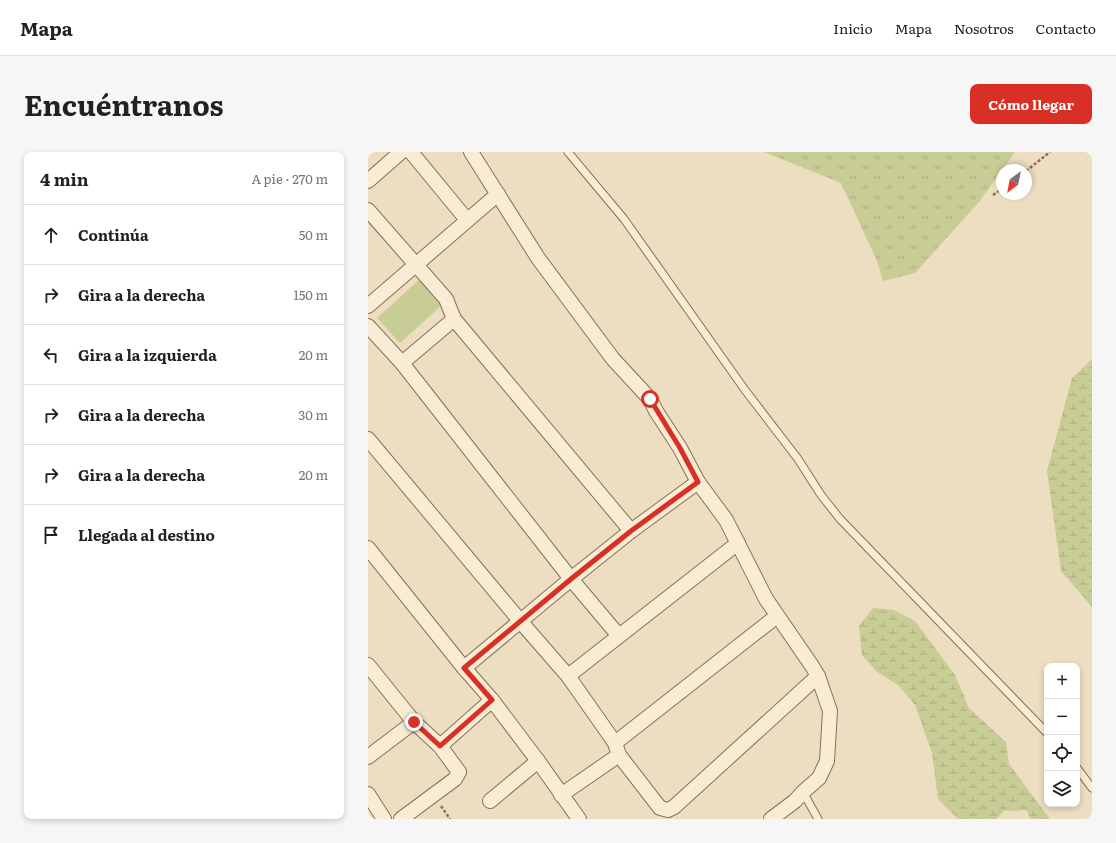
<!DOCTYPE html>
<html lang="es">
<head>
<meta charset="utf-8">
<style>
  :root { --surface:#fff; --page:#f6f6f6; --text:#202124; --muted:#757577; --line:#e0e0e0; --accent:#d93025 }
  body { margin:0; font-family:Literata,serif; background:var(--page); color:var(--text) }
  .controls { position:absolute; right:12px; bottom:12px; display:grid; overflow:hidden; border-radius:8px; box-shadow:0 2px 6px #0003 }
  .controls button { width:36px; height:36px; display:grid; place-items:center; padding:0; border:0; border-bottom:1px solid var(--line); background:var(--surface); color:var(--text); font:20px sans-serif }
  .compass { position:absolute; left:628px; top:12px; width:36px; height:36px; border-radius:50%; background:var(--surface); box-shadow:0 2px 6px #0003; rotate:212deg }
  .stop { position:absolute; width:12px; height:12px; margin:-9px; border:3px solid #d93025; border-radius:50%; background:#fff }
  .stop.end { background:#d93025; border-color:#fff; box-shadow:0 1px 4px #0008 }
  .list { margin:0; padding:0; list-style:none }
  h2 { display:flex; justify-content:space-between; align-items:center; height:52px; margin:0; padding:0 16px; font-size:17px }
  h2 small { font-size:13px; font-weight:400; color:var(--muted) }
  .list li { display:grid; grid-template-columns:26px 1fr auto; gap:12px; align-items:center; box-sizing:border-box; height:60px; padding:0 16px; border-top:1px solid var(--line) }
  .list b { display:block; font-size:15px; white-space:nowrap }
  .list em { font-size:13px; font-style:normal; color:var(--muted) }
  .icon { flex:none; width:22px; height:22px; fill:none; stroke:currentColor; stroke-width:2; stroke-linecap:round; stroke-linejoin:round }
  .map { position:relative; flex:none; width:724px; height:667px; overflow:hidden; border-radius:8px }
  header { display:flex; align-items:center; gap:24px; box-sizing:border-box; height:56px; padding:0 20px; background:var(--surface); border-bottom:1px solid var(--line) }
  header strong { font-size:19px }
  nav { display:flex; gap:22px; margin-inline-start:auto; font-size:14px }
  .intro { display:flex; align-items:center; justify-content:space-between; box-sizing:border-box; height:96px; padding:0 24px }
  h1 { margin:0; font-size:28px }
  .button { padding:10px 18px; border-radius:8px; background:var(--accent); color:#fff; font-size:14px; font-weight:700 }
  main { display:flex; gap:24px; padding:0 24px }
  aside { flex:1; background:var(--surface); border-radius:8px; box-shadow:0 2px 6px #0003 }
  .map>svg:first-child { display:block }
  .grass { fill:url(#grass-tufts) }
  .wetland { fill:url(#wetland-marsh) }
  .pitch { fill:#c8cc95 }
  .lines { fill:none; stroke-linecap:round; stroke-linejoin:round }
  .lane-casing { stroke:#876f59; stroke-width:9 }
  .street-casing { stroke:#876f59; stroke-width:16 }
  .path { stroke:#876f59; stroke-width:2.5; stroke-dasharray:3 2; stroke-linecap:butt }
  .lane { stroke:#f9ecd4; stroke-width:7 }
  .street { stroke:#f9ecd4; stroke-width:14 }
  .route { stroke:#d93025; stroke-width:5 }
</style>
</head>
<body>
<header>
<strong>Mapa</strong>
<nav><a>Inicio</a><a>Mapa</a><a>Nosotros</a><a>Contacto</a></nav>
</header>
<div class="intro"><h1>Encuéntranos</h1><a class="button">Cómo llegar</a></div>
<main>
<aside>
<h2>4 min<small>A pie · 270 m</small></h2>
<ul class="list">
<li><svg class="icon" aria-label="ahead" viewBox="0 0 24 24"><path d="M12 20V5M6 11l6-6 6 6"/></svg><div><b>Continúa</b></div><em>50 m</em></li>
<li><svg class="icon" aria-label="right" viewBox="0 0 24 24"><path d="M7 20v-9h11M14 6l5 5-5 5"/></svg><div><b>Gira a la derecha</b></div><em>150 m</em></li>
<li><svg class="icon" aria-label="left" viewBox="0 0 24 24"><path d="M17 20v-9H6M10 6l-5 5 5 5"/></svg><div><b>Gira a la izquierda</b></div><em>20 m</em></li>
<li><svg class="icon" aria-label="right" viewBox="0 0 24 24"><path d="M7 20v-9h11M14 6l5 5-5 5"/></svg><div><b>Gira a la derecha</b></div><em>30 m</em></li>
<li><svg class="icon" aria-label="right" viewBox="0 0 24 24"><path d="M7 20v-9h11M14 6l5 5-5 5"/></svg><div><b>Gira a la derecha</b></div><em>20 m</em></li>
<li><svg class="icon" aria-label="arrive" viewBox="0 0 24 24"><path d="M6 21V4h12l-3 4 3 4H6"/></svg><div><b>Llegada al destino</b></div></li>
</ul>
</aside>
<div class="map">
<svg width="724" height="667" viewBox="0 0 724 667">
  <defs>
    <pattern id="grass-tufts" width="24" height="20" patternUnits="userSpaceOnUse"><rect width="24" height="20" fill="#c8cc95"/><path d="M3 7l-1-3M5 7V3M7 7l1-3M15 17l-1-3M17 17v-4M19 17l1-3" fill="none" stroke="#acaf80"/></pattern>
    <pattern id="wetland-marsh" width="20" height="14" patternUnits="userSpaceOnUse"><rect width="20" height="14" fill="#c8cc95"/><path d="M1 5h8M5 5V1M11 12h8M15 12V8" fill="none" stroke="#acaf80"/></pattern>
  </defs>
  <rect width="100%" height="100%" fill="#eedec1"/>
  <polygon class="grass" points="396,0 647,0 611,50 547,121 515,129 509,109 473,31"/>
  <g class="wetland">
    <polygon points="724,207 724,455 693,419 679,319 704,226"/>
    <polygon points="505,456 526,458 547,469 587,523 601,556 638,590 641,612 682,667 663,667 658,658 636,659 628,667 590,667 570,647 564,601 547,553 530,533 509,520 494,503 491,474"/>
  </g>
  <polygon class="pitch" points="52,127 75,152 32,191 9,166"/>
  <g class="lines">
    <g class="lane-casing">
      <g id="lane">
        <polyline points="200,0 256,67 377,238 430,307 453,343 472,367 679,581"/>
        <polyline points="709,616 724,636"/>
        <polyline points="435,640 450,667"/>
      </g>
    </g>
    <g class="street-casing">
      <g id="street">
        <polyline points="43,0 99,68"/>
        <polyline points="103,0 170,106 245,207 282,247 288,259 312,296 330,330 358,368 398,447 444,514 450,524 462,559 459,609 451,626 435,640 427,649 403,667"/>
        <polyline points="0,29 33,0"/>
        <polyline points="0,58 78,147 86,167 263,379"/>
        <polyline points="0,154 130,42"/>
        <polyline points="0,174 34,211 203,427 251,484"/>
        <polyline points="34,211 86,167"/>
        <polyline points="0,287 153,470 200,524 247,591 251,603 292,656 300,658 306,655 450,524"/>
        <polyline points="0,396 96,516 124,548 170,609 211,667"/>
        <polyline points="0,513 46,570 72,594 91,620 87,627 33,667"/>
        <polyline points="96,516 203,427 263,379 330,330"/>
        <polyline points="200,524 370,391"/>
        <polyline points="247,591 409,464"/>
        <polyline points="72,594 124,548"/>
        <polyline points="0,605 46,570"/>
        <polyline points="0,642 16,667"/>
        <polyline points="193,643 251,603"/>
        <polyline points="122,649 170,609"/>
      </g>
    </g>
    <g class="path">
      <polyline points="658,19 682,0"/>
      <polyline points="625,43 634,37"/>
      <polyline points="73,654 82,667"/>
    </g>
    <use href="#lane" class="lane"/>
    <use href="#street" class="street"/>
  </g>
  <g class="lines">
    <polyline class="route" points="46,570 72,594 124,548 96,516 203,427 263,379 330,330 312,296 282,247"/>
  </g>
</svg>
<div class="controls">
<button>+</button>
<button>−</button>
<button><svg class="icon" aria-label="locate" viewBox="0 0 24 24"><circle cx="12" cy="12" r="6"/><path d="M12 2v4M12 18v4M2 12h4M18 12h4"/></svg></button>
<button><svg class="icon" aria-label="layers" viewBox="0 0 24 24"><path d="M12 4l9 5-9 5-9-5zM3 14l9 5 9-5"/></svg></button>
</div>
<svg class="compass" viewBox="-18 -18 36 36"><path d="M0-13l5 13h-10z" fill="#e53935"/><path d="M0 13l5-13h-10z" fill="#757577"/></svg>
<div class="stop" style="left:282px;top:247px"></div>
<div class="stop end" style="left:46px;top:570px"></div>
</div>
</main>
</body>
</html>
